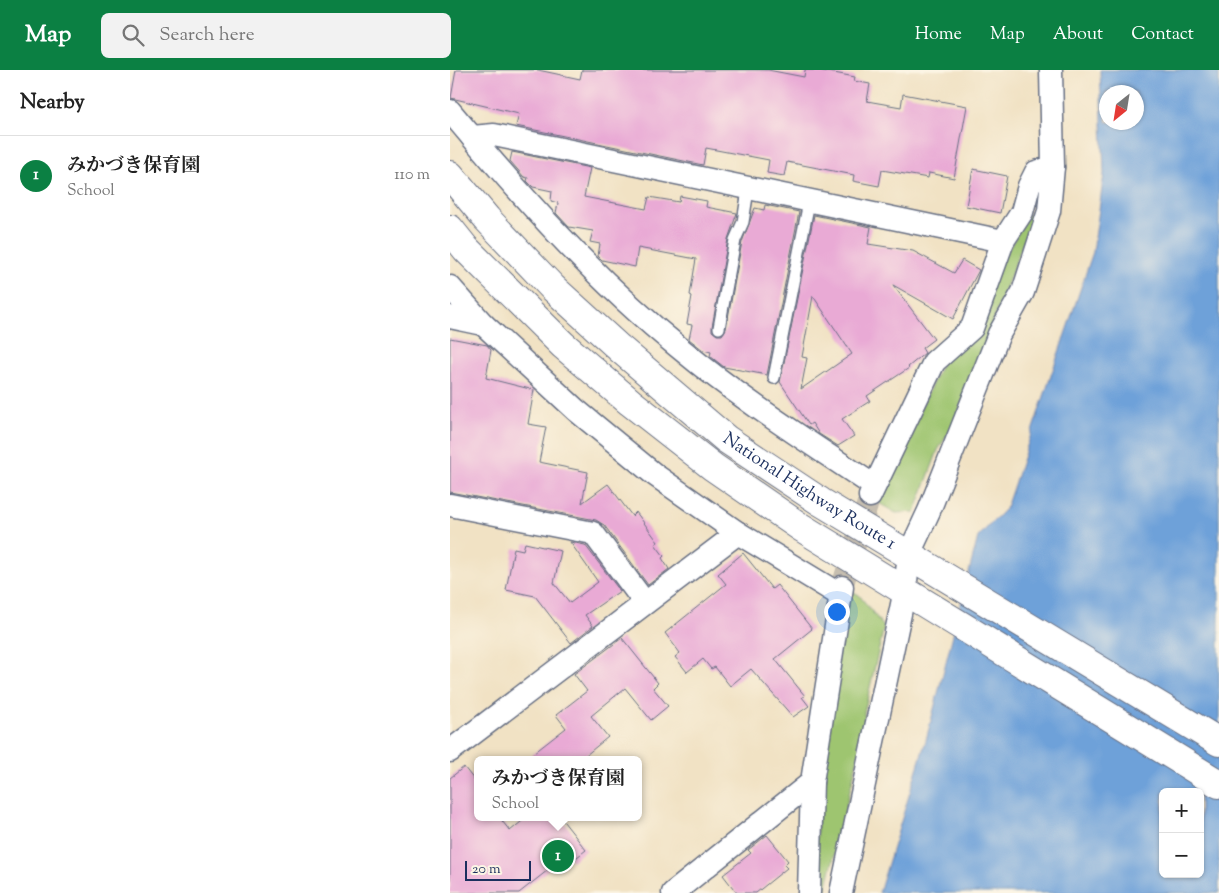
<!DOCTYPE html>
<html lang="en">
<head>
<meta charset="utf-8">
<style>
  :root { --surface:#fff; --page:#f2f2f2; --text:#222; --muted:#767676; --line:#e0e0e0; --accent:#0b8043 }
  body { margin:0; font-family:"Sorts Mill Goudy","Noto Serif JP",serif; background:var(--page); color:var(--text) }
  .controls { position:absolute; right:15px; bottom:15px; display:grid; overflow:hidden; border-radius:8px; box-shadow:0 1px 4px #0004 }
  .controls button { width:45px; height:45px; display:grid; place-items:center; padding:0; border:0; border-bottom:1px solid var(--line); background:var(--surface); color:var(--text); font:25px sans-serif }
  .compass { position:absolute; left:649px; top:15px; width:45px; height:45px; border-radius:50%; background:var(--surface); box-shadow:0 1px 4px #0004; rotate:210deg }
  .scale { position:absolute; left:15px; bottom:12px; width:66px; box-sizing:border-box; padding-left:5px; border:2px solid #1b2f5e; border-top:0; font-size:14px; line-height:18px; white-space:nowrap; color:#1b2f5e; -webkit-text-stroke:4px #fcf5e5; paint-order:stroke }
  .you { position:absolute; left:386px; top:541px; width:18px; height:18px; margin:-12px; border:4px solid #fff; border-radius:50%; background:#1a73e8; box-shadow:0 0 0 8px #1a73e833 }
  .badge { display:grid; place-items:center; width:32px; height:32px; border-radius:50%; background:var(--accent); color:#fff; font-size:16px; font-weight:700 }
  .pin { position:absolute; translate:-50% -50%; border:2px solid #fff; box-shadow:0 1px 5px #0006 }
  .popup { position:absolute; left:24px; top:686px; width:168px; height:65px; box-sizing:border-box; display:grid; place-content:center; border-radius:8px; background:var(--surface); filter:drop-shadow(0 1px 4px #0005); font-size:16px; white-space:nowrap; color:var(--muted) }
  .popup b { font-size:19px; color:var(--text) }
  .popup::after { content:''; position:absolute; left:50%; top:100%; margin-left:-10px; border:10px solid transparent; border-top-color:var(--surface) }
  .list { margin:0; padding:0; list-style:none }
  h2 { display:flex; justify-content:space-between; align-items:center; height:65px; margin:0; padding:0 20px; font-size:21px }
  h2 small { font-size:16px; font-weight:400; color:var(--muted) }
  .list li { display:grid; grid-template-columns:32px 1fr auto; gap:15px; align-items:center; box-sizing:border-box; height:80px; padding:0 20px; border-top:1px solid var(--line) }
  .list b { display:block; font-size:19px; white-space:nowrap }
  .list p { margin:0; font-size:16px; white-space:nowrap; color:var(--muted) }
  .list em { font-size:16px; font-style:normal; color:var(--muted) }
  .icon { flex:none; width:28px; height:28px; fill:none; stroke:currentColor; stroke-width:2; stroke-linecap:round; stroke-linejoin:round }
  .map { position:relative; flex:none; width:769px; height:823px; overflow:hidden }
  header { display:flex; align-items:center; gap:30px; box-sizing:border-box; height:70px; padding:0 25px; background:var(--accent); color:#fff }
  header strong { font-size:24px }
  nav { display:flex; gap:28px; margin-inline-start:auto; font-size:18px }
  .search { width:350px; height:45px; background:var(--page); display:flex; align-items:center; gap:12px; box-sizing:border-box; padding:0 18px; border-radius:8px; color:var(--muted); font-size:19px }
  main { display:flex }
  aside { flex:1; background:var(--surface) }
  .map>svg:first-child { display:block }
  .green { fill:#9ec570; stroke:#5c7a67 }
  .water { fill:#6ea1d9; stroke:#44689c; fill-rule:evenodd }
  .building { fill:#e9aad5; fill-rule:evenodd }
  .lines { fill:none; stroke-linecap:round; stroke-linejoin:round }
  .street-tunnel { stroke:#c6beb0; stroke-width:22; stroke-dasharray:22 11; stroke-linecap:butt }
  .lane-casing { stroke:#666e82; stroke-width:14 }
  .street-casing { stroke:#666e82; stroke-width:25 }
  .highway-casing { stroke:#666e82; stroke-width:30 }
  .lane { stroke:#fff; stroke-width:11 }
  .street { stroke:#fff; stroke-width:22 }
  .highway { stroke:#fff; stroke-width:28 }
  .labels { text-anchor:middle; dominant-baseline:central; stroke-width:5; stroke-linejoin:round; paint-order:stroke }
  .street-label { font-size:18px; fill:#1b2f5e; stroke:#fcf5e5 }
</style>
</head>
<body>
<header>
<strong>Map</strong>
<div class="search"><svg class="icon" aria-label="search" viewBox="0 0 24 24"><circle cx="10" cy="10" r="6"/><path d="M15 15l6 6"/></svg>Search here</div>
<nav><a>Home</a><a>Map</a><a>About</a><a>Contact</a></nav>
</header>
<main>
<aside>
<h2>Nearby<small></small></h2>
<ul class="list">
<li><span class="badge">1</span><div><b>みかづき保育園</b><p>School</p></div><em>110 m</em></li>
</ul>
</aside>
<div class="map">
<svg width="769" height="823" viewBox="0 0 769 823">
  <rect width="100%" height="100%" fill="#fcf5e5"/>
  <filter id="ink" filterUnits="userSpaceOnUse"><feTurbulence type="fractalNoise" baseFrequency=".02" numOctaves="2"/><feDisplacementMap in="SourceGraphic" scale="10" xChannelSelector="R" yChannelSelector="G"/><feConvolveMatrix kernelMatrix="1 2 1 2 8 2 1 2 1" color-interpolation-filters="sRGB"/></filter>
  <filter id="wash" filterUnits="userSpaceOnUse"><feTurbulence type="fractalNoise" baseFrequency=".0096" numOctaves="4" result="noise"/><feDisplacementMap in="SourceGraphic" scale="20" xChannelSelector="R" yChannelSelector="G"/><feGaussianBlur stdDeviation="1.12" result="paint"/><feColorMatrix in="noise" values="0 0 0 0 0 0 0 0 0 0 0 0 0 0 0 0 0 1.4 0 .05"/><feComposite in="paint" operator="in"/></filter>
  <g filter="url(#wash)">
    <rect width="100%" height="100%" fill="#f1e2c4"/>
    <g class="green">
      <polygon points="579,144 583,147 503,356 488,380 465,442 446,443 427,432 491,295"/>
      <polygon points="397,518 409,525 434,557 414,643 416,655 375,823 364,823 370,710"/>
    </g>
    <path class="water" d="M650 0H769V823H429L476 670 528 467 556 438 643 182 654 104ZM656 22H686V52H656ZM713 722H750V804H713Z"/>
    <g id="blocks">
      <g class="building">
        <polygon points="6,0 88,0 130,9 132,0 318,0 354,7 355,0 368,0 405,7 404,11 420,14 417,31 451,37 453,24 517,36 504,108 479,103 478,108 432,100 429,116 403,111 404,105 337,92 334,106 317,103 319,90 256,78 253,95 66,56 69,44 1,28"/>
        <polygon points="62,82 140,98 134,127 196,139 199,127 229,132 230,126 257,131 256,137 287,143 278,169 262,257 262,261 267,265 272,265 276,259 292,172 305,138 314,140 315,135 349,142 317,305 274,297 260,286 261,282 253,280 239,269 242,255 237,254 242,226 240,225 246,189 188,178 185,197 152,190 148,186 150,174 140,172 143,161 119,157 106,143 108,133 101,131 102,121 83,117 77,111 78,108 74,107 60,91"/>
        <polygon points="523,99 557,106 550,143 516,136"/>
        <path d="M364 145 421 157 418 174 463 181 504 203 512 190 529 200 503 249 443 215 484 269 472 278 475 283 458 297 459 298 417 326 420 331 392 349 404 366 388 376 369 364 362 353 359 355 330 312ZM363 226 402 284 351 319 357 288 352 287Z"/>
        <polygon points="0,268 37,275 41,280 36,308 84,320 78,354 96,357 89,392 138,402 132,433 158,414 182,446 186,442 208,472 205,474 214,486 212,488 219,499 198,515 154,455 146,450 0,422"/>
        <polygon points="120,472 135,475 170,521 135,545 143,556 121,573 85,526 56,520 64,478 73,480 75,473 111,481 104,513 120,533 148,512"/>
        <polygon points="293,483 322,519 327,515 362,559 325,589 355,626 352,627 359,636 343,647 301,599 280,616 265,597 261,599 253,589 237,602 225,587 230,583 215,563 276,514 268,504"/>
        <polygon points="172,568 208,613 203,618 218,636 201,650 175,618 141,646 158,667 130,690 75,690 116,658 106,645 137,621 124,604"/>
        <polygon points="14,697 28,715 28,747 49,747 60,761 77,747 110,747 136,780 122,791 117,785 69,823 0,823 0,708"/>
        <polygon points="317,765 338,791 334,795 337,798 306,823 287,823 273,805 301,783 298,780"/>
      </g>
    </g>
  </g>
  <g filter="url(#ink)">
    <use href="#blocks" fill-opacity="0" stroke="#666e82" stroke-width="1"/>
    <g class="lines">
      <polyline class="street-tunnel" points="392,517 420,426"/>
      <g class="lane-casing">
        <g id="lane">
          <polyline points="269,258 285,170 293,152 298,120"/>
          <polyline points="324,308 359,132"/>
        </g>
      </g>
      <g class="street-casing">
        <g id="street">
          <path d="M0 41C71 126 145 210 232 280 292 330 359 372 424 416"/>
          <polyline points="22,67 44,65 553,171 572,142 579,116 586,102 603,97"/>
          <polyline points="0,217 33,254 126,340 205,405 288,463 390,525"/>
          <polyline points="0,247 33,254"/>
          <polyline points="420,426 484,292 522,258 553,171"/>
          <polyline points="0,435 143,463 195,533"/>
          <polyline points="0,681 288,463"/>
          <polyline points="223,823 362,712"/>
          <polyline points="359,823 362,712 392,517"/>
          <polyline points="391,823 455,520 459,484 479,441 549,264 573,222 599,141 603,97 601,0"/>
        </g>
      </g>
      <g class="highway-casing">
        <g id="highway">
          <path id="s1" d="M0 105 37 149 102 217 169 278 276 369 371 432 769 672"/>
          <polyline points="0,159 16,179 113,275 180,332 263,397 349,456 769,714"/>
        </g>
      </g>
      <use href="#lane" class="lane"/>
      <use href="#street" class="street"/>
      <use href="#highway" class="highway"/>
    </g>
  </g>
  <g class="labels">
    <g class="street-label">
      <text stroke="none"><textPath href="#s1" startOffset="481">National Highway Route 1</textPath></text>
    </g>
  </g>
</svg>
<div class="controls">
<button>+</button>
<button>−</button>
</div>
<svg class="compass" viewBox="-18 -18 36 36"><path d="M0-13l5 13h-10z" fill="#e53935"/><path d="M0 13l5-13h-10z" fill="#767676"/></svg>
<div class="scale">20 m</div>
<div class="you"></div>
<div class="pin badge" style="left:108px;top:786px">1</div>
<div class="popup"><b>みかづき保育園</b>School</div>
</div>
</main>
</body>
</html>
